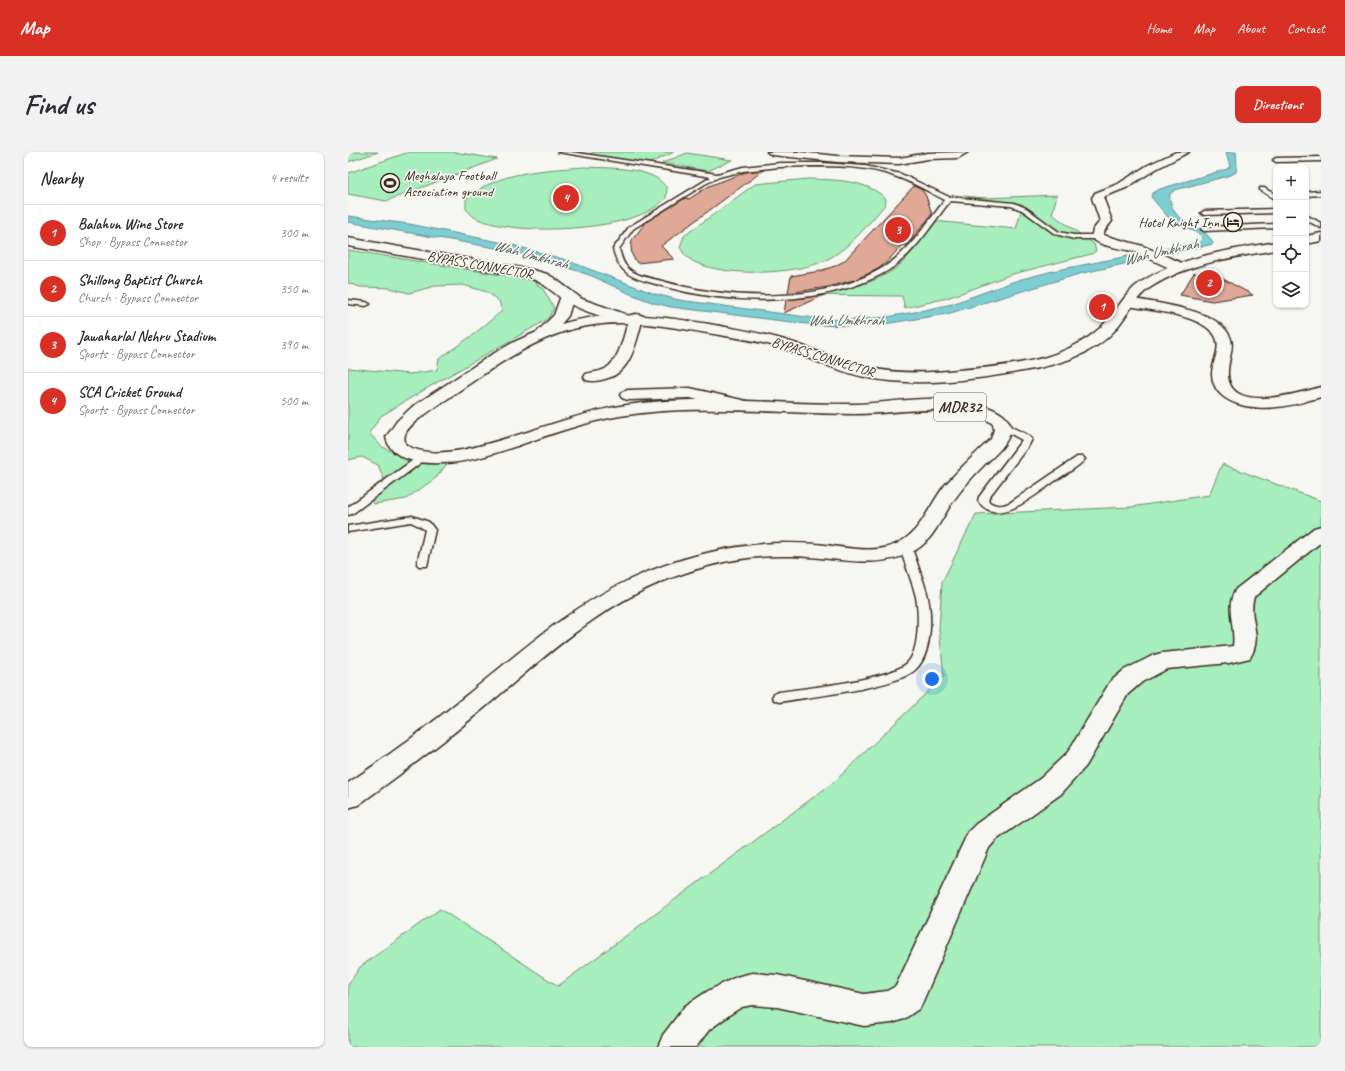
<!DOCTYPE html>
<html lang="en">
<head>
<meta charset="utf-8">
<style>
  :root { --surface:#fff; --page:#f2f2f3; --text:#2b2b33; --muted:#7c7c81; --line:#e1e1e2; --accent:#d93025 }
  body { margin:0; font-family:Caveat,sans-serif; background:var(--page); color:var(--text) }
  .controls { position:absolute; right:12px; top:12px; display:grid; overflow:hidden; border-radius:8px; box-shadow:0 1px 3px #0004 }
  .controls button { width:36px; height:36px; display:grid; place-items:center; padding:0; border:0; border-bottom:1px solid var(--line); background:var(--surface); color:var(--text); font:20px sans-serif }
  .you { position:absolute; left:584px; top:527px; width:14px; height:14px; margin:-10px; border:3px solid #fff; border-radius:50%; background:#1a73e8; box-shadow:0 0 0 6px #1a73e833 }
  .badge { display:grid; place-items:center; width:26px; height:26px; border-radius:50%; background:var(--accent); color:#fff; font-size:13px; font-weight:700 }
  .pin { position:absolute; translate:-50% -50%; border:2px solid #fff; box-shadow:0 1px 4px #0006 }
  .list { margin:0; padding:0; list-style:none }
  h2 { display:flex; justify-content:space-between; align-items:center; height:52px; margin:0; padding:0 16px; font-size:17px }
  h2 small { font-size:13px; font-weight:400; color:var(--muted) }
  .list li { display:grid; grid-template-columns:26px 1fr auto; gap:12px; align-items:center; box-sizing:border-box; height:56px; padding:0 16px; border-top:1px solid var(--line) }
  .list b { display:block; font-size:15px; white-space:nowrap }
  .list p { margin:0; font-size:13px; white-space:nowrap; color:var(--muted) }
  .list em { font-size:13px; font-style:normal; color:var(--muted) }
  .icon { flex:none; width:22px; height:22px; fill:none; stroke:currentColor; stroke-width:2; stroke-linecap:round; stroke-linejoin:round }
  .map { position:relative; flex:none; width:973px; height:895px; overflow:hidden; border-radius:8px }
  header { display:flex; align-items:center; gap:24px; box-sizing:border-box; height:56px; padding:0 20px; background:var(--accent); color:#fff }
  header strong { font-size:19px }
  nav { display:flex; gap:22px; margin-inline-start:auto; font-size:14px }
  .intro { display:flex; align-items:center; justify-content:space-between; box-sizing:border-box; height:96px; padding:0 24px }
  h1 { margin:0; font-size:28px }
  .button { padding:10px 18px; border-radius:8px; background:var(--accent); color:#fff; font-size:14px; font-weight:700 }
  main { display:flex; gap:24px; padding:0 24px }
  aside { flex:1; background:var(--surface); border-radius:8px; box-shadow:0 1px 3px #0004 }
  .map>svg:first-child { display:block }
  .green { fill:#a6eebb; stroke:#708c6c }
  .water { fill:#7dced2; stroke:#638c8a }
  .building { fill:#dfa897; stroke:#3b2a1e }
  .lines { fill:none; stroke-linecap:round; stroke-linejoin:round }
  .service-casing { stroke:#3b2a1e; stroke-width:3 }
  .minor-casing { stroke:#3b2a1e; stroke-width:3 }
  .tertiary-casing { stroke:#3b2a1e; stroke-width:3 }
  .primary-casing { stroke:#3b2a1e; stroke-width:3 }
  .service { fill:#f6f6f2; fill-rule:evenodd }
  .minor { fill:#f6f6f2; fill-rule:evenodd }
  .tertiary { fill:#f6f6f2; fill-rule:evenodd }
  .primary { fill:#f6f6f2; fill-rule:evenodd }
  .labels { text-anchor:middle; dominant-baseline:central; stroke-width:3.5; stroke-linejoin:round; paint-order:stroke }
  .far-poi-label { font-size:14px; fill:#3b2a1e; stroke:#f6f6f2; text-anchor:start }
  .far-street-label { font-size:14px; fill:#3b2a1e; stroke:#f6f6f2 }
  .far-water-label { font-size:15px; font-style:italic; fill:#4f5b54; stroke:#f6f6f2 }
  .shield { fill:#f6f6f2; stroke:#73675e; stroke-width:1 }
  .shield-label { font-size:16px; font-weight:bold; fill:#3b2a1e }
</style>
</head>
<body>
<header>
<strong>Map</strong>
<nav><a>Home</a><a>Map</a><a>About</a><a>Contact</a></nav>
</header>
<div class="intro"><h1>Find us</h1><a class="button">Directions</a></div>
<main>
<aside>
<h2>Nearby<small>4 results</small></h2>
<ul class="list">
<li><span class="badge">1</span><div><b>Balahun Wine Store</b><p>Shop · Bypass Connector</p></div><em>300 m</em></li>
<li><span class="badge">2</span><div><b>Shillong Baptist Church</b><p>Church · Bypass Connector</p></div><em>350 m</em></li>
<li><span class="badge">3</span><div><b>Jawaharlal Nehru Stadium</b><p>Sports · Bypass Connector</p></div><em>390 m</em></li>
<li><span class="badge">4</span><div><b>SCA Cricket Ground</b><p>Sports · Bypass Connector</p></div><em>500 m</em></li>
</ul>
</aside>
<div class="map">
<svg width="973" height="895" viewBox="0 0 973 895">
  <rect width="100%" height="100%" fill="#f6f6f2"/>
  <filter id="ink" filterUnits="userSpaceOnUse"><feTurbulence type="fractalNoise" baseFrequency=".025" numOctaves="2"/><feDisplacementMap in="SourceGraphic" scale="8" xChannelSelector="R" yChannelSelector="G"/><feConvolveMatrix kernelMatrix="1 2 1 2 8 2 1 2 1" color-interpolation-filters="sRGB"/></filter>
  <g filter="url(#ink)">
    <g class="green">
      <polygon points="0,0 30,0 0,10"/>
      <polygon points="61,0 106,0 149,7 38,49 0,42 0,21"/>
      <polygon points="247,0 326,0 300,12 241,2"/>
      <polygon points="339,1 384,8 360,19 314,11"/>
      <path d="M236 15C258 16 291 15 310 27 313 29 316 33 319 36L318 46C314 49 311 53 306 56 271 79 168 84 130 67 125 65 121 60 118 57V47C150 19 196 18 236 15Z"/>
      <path d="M460 27C486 28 518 27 538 47L537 53C520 72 503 95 480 107 452 123 364 127 339 105 336 103 334 98 332 95L336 84 407 32Z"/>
      <path d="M605 43 638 46 709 43 704 62 746 92 748 99 743 102 661 123 627 136 599 146 557 156 554 144 448 143C484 140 528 136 556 109 567 98 576 82 585 69L668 77 675 52 602 46Z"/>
      <polygon points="0,98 184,128 195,137 206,156 200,167 81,235 33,264 21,281 33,294 52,304 87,306 100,310 89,325 58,347 26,352 16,343 36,327 30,313 14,305 0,308 0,216 62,222 89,218 91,207 126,182 154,159 151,149 139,140 115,133 87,134 61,141 42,136 12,135 0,131"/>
      <polygon points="874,312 973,349 973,895 0,895 0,833 12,815 92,757 210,834 486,630 596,524 591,477 594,430 628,362 783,355 861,343"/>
    </g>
    <path class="water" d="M878 0H888L889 16 888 20 883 23 827 38 822 42C821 48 823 52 825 57 833 73 862 77 865 92L731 122 599 162 536 172 505 174 467 173 323 155 306 151 280 141 244 124 191 106 159 98 0 70V64L61 72 161 92 215 107 307 142 331 148 474 167 503 168 539 165 572 159 604 152 670 128 709 118 852 90 854 87 853 83 820 65 803 45 805 41 812 37 879 17 882 14Z"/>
    <g class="building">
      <polygon points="416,18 313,94 326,107 289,111 284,103 283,95 284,88 298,70 337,46 341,47 361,34 398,20"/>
      <polygon points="566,34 574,38 578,44 584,62 559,93 554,93 539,110 530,117 506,128 480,135 440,141 443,124 472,119 487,114 496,109"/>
      <polygon points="846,121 875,127 905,143 864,149 832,143"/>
      <polygon points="476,143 436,161 438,148"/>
    </g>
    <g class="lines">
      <g class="service-casing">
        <g id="service">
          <path d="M210 0H223L369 22 395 15 432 11H474L517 14 553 22 601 45 666 51 678 56 711 80 726 83H749L752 85 749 87H726L707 82 674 58 663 54 602 49C582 75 564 106 534 122 471 155 381 153 314 134 289 126 272 126 265 97L281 75 363 25ZM460 14C490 14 521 14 549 25 566 31 581 40 597 48 577 73 560 102 531 118 470 152 379 148 314 129 302 126 286 124 278 114 274 109 273 103 271 97L285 77 357 32 371 25 395 19 432 15Z"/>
          <polygon points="973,5 973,9 928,10 925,8 928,6"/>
          <polygon points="912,36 916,36 928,43 928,48 912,38"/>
          <polygon points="973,39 973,43 958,44 958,40"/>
          <polygon points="928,57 928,61 856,63 853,61 856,59"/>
          <polygon points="958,63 973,71 973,76 958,68"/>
          <polygon points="928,72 928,76 856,79 853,77 856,75"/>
          <polygon points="0,148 18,150 22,152 18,154 0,152"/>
          <path d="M655 271 678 282 684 287 681 293 641 345 640 349C648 355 655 354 663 350L729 305H735L737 307C730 316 716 322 707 329 688 342 650 377 630 349L631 345 674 288 652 276 650 274Z"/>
          <polygon points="75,302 78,303 80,305 78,307 4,362 0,363 0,355 72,303"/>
          <polygon points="64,364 81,370 87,378 79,414 71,414 69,412 77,378 73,375 63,370 0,380 0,374"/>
          <path d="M558 393 564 396C569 412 576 429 580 445 584 466 584 503 567 518 548 536 459 545 431 550L426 548 424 545 426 542 431 540C459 536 538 528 558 512 572 501 571 462 568 445 564 429 557 412 552 396Z"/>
        </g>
      </g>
      <g class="minor-casing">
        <g id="minor">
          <polygon points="419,0 451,0 489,4 551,6 580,1 620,0 610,6 580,7 551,12 489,10 424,3"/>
          <path d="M288 162 293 163 295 166C288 189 284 221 257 227 250 229 245 230 238 228L236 225 238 222C245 220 251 220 257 217 272 208 276 182 281 166L283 163Z"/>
          <polygon points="342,236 398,249 400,253 398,257 392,258 342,246 280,248 274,246 272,243 274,240 280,238"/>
        </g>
      </g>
      <g class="tertiary-casing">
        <g id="tertiary">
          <path d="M828 0H841L808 17 778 36 755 45 764 69 757 78 755 83 795 94 836 112 838 115 836 118C824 121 800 104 787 100 776 96 750 95 743 85L745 78 752 69 744 46 747 41 770 32 800 13Z"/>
          <path d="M0 86 185 118 199 122 206 126 234 147 277 162 279 165 277 168 272 169C257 166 236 159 222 152 206 143 198 130 178 125L0 94Z"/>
          <path d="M781 146C806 151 855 156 874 174 891 190 881 200 880 219 877 264 951 241 973 235V245C958 249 944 254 929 255 905 258 865 253 864 222 864 208 876 194 865 181 848 161 801 159 776 153L774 150 776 147Z"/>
          <path d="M973 374V390L906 445C899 467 916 483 902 506L881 511 819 517 794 530 780 542 738 614 713 642 648 688 641 696 572 856 556 867 544 871 516 874 429 855 404 853 394 855 384 861 361 878 348 895H310L315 883 337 854 360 839 388 825 404 821 429 823 516 842 539 839 548 834 616 689 620 680 628 672 693 626 720 600 762 530 776 518 806 503 814 501 885 494C888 474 876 455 888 437L966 376Z"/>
        </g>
      </g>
      <g class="primary-casing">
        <g id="primary">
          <polygon points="973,81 973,89 958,92 958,84"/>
          <path d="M928 90V98C885 105 841 111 803 135 787 145 780 163 767 178 744 204 708 213 675 219 626 228 571 235 521 226 491 220 462 206 433 196 409 188 384 185 359 181 315 173 269 165 225 177 185 188 152 211 118 234 101 246 84 257 68 269 61 276 53 282 58 293 75 303 95 301 114 298 167 287 218 264 272 254 350 241 429 253 508 252 543 251 579 243 614 249 630 252 661 257 663 277 660 292 648 302 637 312 626 323 615 335 606 348 593 366 585 390 564 400 527 419 482 404 442 404 406 403 371 409 337 421 257 447 199 503 136 556 96 590 53 622 10 653L0 656V631C42 603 82 573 120 542 172 500 222 455 283 427 329 406 381 393 431 391 446 391 462 391 477 393 501 396 530 403 552 390 574 378 582 352 597 333 611 317 627 302 643 287L646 277 645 272C635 264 622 260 610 259 575 255 540 262 506 262 428 262 349 251 272 264 237 270 203 282 169 294 145 302 119 311 93 311 73 312 42 308 38 285L49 269 64 255 143 203 168 189 189 180 206 163 214 141H224L226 144 220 164 213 172C263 157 311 164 361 172 388 177 416 181 443 190 469 198 495 212 522 216 551 222 581 221 610 218 659 214 716 210 753 175 768 161 776 141 793 130 833 104 882 98 928 90Z"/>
        </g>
      </g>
      <use href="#service" class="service"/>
      <use href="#minor" class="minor"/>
      <use href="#tertiary" class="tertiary"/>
      <use href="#primary" class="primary"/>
    </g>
  </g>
  <defs>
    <g id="stadium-ring" transform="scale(1)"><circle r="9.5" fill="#f6f6f2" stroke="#3b2a1e" stroke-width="1.5"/><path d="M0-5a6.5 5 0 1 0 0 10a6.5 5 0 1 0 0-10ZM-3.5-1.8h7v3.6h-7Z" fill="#3b2a1e"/></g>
    <g id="hotel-ring" transform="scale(1)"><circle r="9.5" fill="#f6f6f2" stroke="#3b2a1e" stroke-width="1.5"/><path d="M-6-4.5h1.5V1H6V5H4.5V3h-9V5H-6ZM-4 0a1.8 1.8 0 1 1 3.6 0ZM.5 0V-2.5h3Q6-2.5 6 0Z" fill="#3b2a1e"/></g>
  </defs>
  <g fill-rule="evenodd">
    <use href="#stadium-ring" x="42" y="31"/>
    <use href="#hotel-ring" x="885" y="70"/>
  </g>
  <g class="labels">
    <g class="far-poi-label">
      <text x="56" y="23">Meghalaya Football<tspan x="56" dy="16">Association ground</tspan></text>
      <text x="871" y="70" text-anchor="end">Hotel Knight Inn</text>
    </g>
    <g class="far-street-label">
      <text transform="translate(132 113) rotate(10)">BYPASS CONNECTOR</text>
      <text transform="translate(475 205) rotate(17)">BYPASS CONNECTOR</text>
    </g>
    <g class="far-water-label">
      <text transform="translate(813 100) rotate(-13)">Wah Umkhrah</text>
      <text transform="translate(183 103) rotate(15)">Wah Umkhrah</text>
      <text x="498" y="168">Wah Umkhrah</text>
    </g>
    <rect class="shield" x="586" y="241" width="52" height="28" rx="3"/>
    <g class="shield-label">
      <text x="612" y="255">MDR32</text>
    </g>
  </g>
</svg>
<div class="controls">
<button>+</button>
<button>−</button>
<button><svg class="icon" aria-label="locate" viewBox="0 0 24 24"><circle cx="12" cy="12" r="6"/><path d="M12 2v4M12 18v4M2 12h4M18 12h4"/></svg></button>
<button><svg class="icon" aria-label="layers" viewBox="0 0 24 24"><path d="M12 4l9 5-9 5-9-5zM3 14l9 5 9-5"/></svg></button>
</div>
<div class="you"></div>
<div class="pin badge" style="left:754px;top:155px">1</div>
<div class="pin badge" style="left:861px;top:131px">2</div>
<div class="pin badge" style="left:550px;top:78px">3</div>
<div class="pin badge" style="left:218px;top:46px">4</div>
</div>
</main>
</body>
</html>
